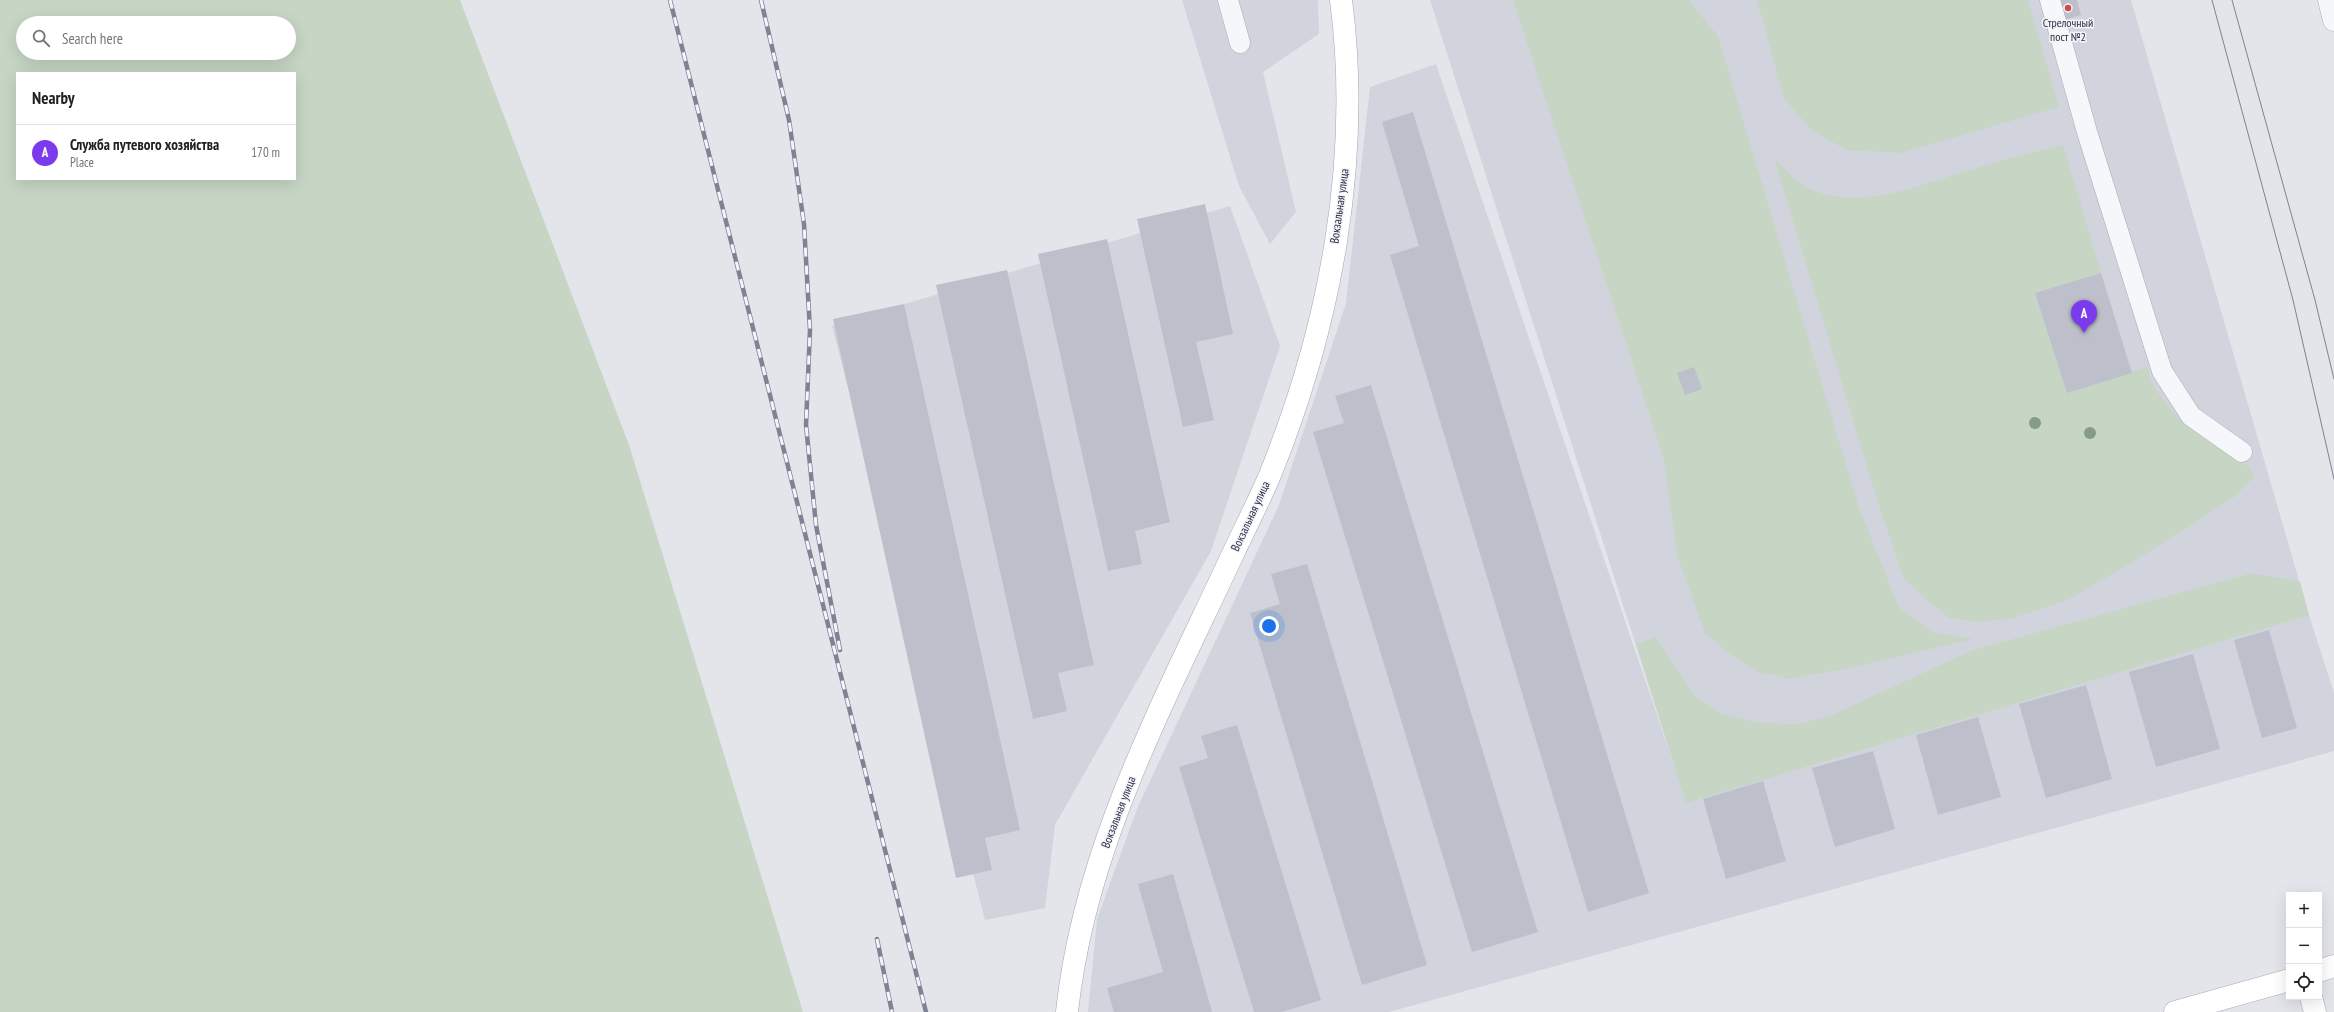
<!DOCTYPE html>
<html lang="en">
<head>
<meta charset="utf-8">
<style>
  :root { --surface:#fff; --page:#f6f6f6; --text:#202124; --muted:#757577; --line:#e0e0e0; --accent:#7c3aed }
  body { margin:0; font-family:"PT Sans Narrow",sans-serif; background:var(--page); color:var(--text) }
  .controls { position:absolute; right:12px; bottom:12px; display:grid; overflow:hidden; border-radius:0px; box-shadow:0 4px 16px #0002 }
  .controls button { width:36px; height:36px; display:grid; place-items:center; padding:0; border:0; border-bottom:1px solid var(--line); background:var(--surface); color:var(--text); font:20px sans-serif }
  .you { position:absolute; left:1269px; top:626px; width:14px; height:14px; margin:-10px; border:3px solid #fff; border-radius:50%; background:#1a73e8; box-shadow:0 0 0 6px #1a73e833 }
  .badge { display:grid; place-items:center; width:26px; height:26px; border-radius:50%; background:var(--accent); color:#fff; font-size:13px; font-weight:700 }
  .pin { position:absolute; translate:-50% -33px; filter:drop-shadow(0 1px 2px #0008) }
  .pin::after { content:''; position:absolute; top:21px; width:14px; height:12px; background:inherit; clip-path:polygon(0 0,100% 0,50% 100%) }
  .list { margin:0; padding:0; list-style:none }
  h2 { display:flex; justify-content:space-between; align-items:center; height:52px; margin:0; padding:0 16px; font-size:17px }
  h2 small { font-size:13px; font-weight:400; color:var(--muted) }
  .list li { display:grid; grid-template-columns:26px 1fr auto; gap:12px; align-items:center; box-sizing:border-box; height:56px; padding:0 16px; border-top:1px solid var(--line) }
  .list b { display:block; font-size:15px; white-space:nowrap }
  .list p { margin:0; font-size:13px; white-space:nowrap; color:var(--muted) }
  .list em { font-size:13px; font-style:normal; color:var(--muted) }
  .icon { flex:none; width:22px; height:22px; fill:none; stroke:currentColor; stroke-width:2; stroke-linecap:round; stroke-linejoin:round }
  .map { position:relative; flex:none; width:2334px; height:1012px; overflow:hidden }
  .search { position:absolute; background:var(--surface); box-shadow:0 4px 16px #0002; left:16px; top:16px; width:280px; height:44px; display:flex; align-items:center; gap:10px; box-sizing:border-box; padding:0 14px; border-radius:22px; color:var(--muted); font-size:15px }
  .panel { position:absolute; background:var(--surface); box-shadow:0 4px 16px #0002; left:16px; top:72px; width:280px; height:108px; border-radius:0px }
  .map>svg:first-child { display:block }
  .built { fill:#d1d4dd }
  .green { fill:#c6d5c4; fill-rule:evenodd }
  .building { fill:#bdc0cb }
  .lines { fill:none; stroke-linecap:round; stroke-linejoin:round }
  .service-casing { stroke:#a8abb6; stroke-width:21 }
  .tertiary-casing { stroke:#a8abb6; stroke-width:23 }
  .secondary-casing { stroke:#a8abb6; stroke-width:23 }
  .primary-casing { stroke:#a3a7b7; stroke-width:23 }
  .service { stroke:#f6f7fa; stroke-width:20 }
  .tertiary { stroke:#f6f7fa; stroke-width:22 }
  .secondary { stroke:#fff; stroke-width:22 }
  .primary { stroke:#fff; stroke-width:22 }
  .tram { stroke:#7d8295; stroke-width:1 }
  .rail-casing { stroke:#7d8295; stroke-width:4.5 }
  .rail { stroke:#f3f5f9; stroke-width:3; stroke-dasharray:9; stroke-linecap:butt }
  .tree { fill:#869c89 }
  .poi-dot { fill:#d04b49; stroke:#f3f5f9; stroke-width:1.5 }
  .labels { text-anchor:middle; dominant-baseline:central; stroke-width:3; stroke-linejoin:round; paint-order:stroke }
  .poi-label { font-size:12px; fill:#2b3044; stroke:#f3f5f9 }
  .street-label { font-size:12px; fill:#2b3044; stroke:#f3f5f9 }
</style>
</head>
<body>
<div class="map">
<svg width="2334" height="1012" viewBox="0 0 2334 1012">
  <rect width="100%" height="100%" fill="#e3e5eb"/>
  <g class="built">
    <polygon points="1182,0 1318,0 1319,34 1263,72 1296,212 1270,244 1239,186"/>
    <polygon points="1430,0 2131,0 2309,615 2334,693 2334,751 1389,1012 1088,1012 1097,919 1137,809 1279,505 1346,303 1370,87 1436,64 1676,771"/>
    <polygon points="1230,206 1280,346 1211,551 1055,825 1045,908 985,920 832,326"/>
  </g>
  <g class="green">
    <path d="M0 0H460L629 445 803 1012H0ZM23 23H289V53H23ZM17 73H295V179H17Z"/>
    <polygon points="1513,0 1688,0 1718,36 1858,505 1899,608 1934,633 1973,639 1849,668 1790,679 1759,672 1727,652 1705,633 1678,557 1663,456"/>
    <polygon points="1757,0 2028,0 2059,107 1901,153 1847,150 1812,131 1784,98"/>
    <path d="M2063 145 2101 273 2035 293 2067 393 2147 367 2154 388 2179 419 2248 466 2255 476 2234 497 2136 560 2066 601 2009 619 1979 622 1949 618 1926 599 1903 577 1877 500 1774 158C1787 172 1801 188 1820 193 1872 208 1927 182 1977 168 2005 159 2034 152 2063 145Z"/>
    <polygon points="2252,573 2300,582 2309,615 1686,803 1636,644 1656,637 1694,695 1722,714 1760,723 1798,724 1830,716 1973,650"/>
  </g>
  <g class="building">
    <polygon points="2054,0 2077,0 2081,15 2060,21"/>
    <polygon points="1413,112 1649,893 1588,912 1390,255 1419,246 1382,122"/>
    <polygon points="1205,204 1233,334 1196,342 1214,420 1183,427 1137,219"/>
    <polygon points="1107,239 1170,522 1135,531 1142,564 1108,571 1038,254"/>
    <polygon points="1007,270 1094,665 1058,673 1067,711 1033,719 936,285"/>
    <polygon points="2101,273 2132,373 2067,393 2035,293"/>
    <polygon points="904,304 1020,830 985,838 992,870 956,878 833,319"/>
    <polygon points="1694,367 1702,389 1685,395 1677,373"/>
    <polygon points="1371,385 1538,932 1472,952 1313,432 1344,423 1335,396"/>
    <polygon points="1307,564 1427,965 1362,985 1250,613 1280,604 1271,574"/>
    <polygon points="2269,630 2297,728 2262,738 2234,640"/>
    <polygon points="2193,654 2220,749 2156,767 2129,672"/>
    <polygon points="2086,685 2112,779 2046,798 2019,704"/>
    <polygon points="1978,717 2001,797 1938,815 1916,735"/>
    <polygon points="1237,725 1321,1000 1282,1012 1254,1012 1179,767 1208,758 1201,736"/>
    <polygon points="1873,751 1895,829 1835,847 1812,768"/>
    <polygon points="1763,781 1786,861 1726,879 1703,799"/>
    <polygon points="1173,874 1212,1012 1114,1012 1107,988 1163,972 1138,884"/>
  </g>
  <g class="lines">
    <g class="service-casing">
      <g id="service">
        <polyline points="1228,0 1240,43"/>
        <polyline points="2050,0 2087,132 2162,371 2191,416 2242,452"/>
      </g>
    </g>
    <g class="tertiary-casing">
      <polyline id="tertiary" points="2329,0 2334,20"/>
    </g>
    <g class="secondary-casing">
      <g id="secondary">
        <polyline points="2319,971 2334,966"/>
        <polyline points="2311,997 2315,1012"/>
        <polyline points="2175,1012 2289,980"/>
      </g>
    </g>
    <g class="primary-casing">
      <path id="primary" d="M1067 1012C1084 849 1163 704 1231 558 1244 530 1258 503 1270 475 1330 327 1362 160 1341 0"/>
    </g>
    <use href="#service" class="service"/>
    <use href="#tertiary" class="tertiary"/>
    <use href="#secondary" class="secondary"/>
    <use href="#primary" class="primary"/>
    <g class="tram">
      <polyline points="2212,0 2293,300 2334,479"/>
      <polyline points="2232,0 2315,300 2334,379"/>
    </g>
    <g class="rail-casing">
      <g id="rail">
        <polyline points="670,0 926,1012"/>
        <polyline points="761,0 789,120 804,224 810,330 806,425 816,525 840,650"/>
        <polyline points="877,939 892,1012"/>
      </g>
    </g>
    <use href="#rail" class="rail"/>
  </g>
  <g class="tree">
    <circle cx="2035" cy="423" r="6"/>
    <circle cx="2090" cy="433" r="6"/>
  </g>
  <circle class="poi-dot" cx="2068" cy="8" r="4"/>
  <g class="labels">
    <g class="poi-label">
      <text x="2068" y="22">Стрелочный<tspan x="2068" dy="14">пост №2</tspan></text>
    </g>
    <g class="street-label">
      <text transform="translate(1339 206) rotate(-82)">Вокзальная улица</text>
      <text transform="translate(1250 516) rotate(-65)">Вокзальная улица</text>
      <text transform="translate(1118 812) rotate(-69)">Вокзальная улица</text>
    </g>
  </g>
</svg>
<div class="controls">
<button>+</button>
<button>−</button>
<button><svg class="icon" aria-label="locate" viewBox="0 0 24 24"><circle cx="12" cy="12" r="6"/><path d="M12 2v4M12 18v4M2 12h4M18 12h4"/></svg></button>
</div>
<div class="you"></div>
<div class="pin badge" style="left:2084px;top:333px">A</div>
<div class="search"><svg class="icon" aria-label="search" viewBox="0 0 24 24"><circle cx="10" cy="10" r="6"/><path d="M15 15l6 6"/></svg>Search here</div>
<section class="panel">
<h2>Nearby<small></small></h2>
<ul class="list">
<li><span class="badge">A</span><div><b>Служба путевого хозяйства</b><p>Place</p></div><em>170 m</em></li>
</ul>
</section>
</div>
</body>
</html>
